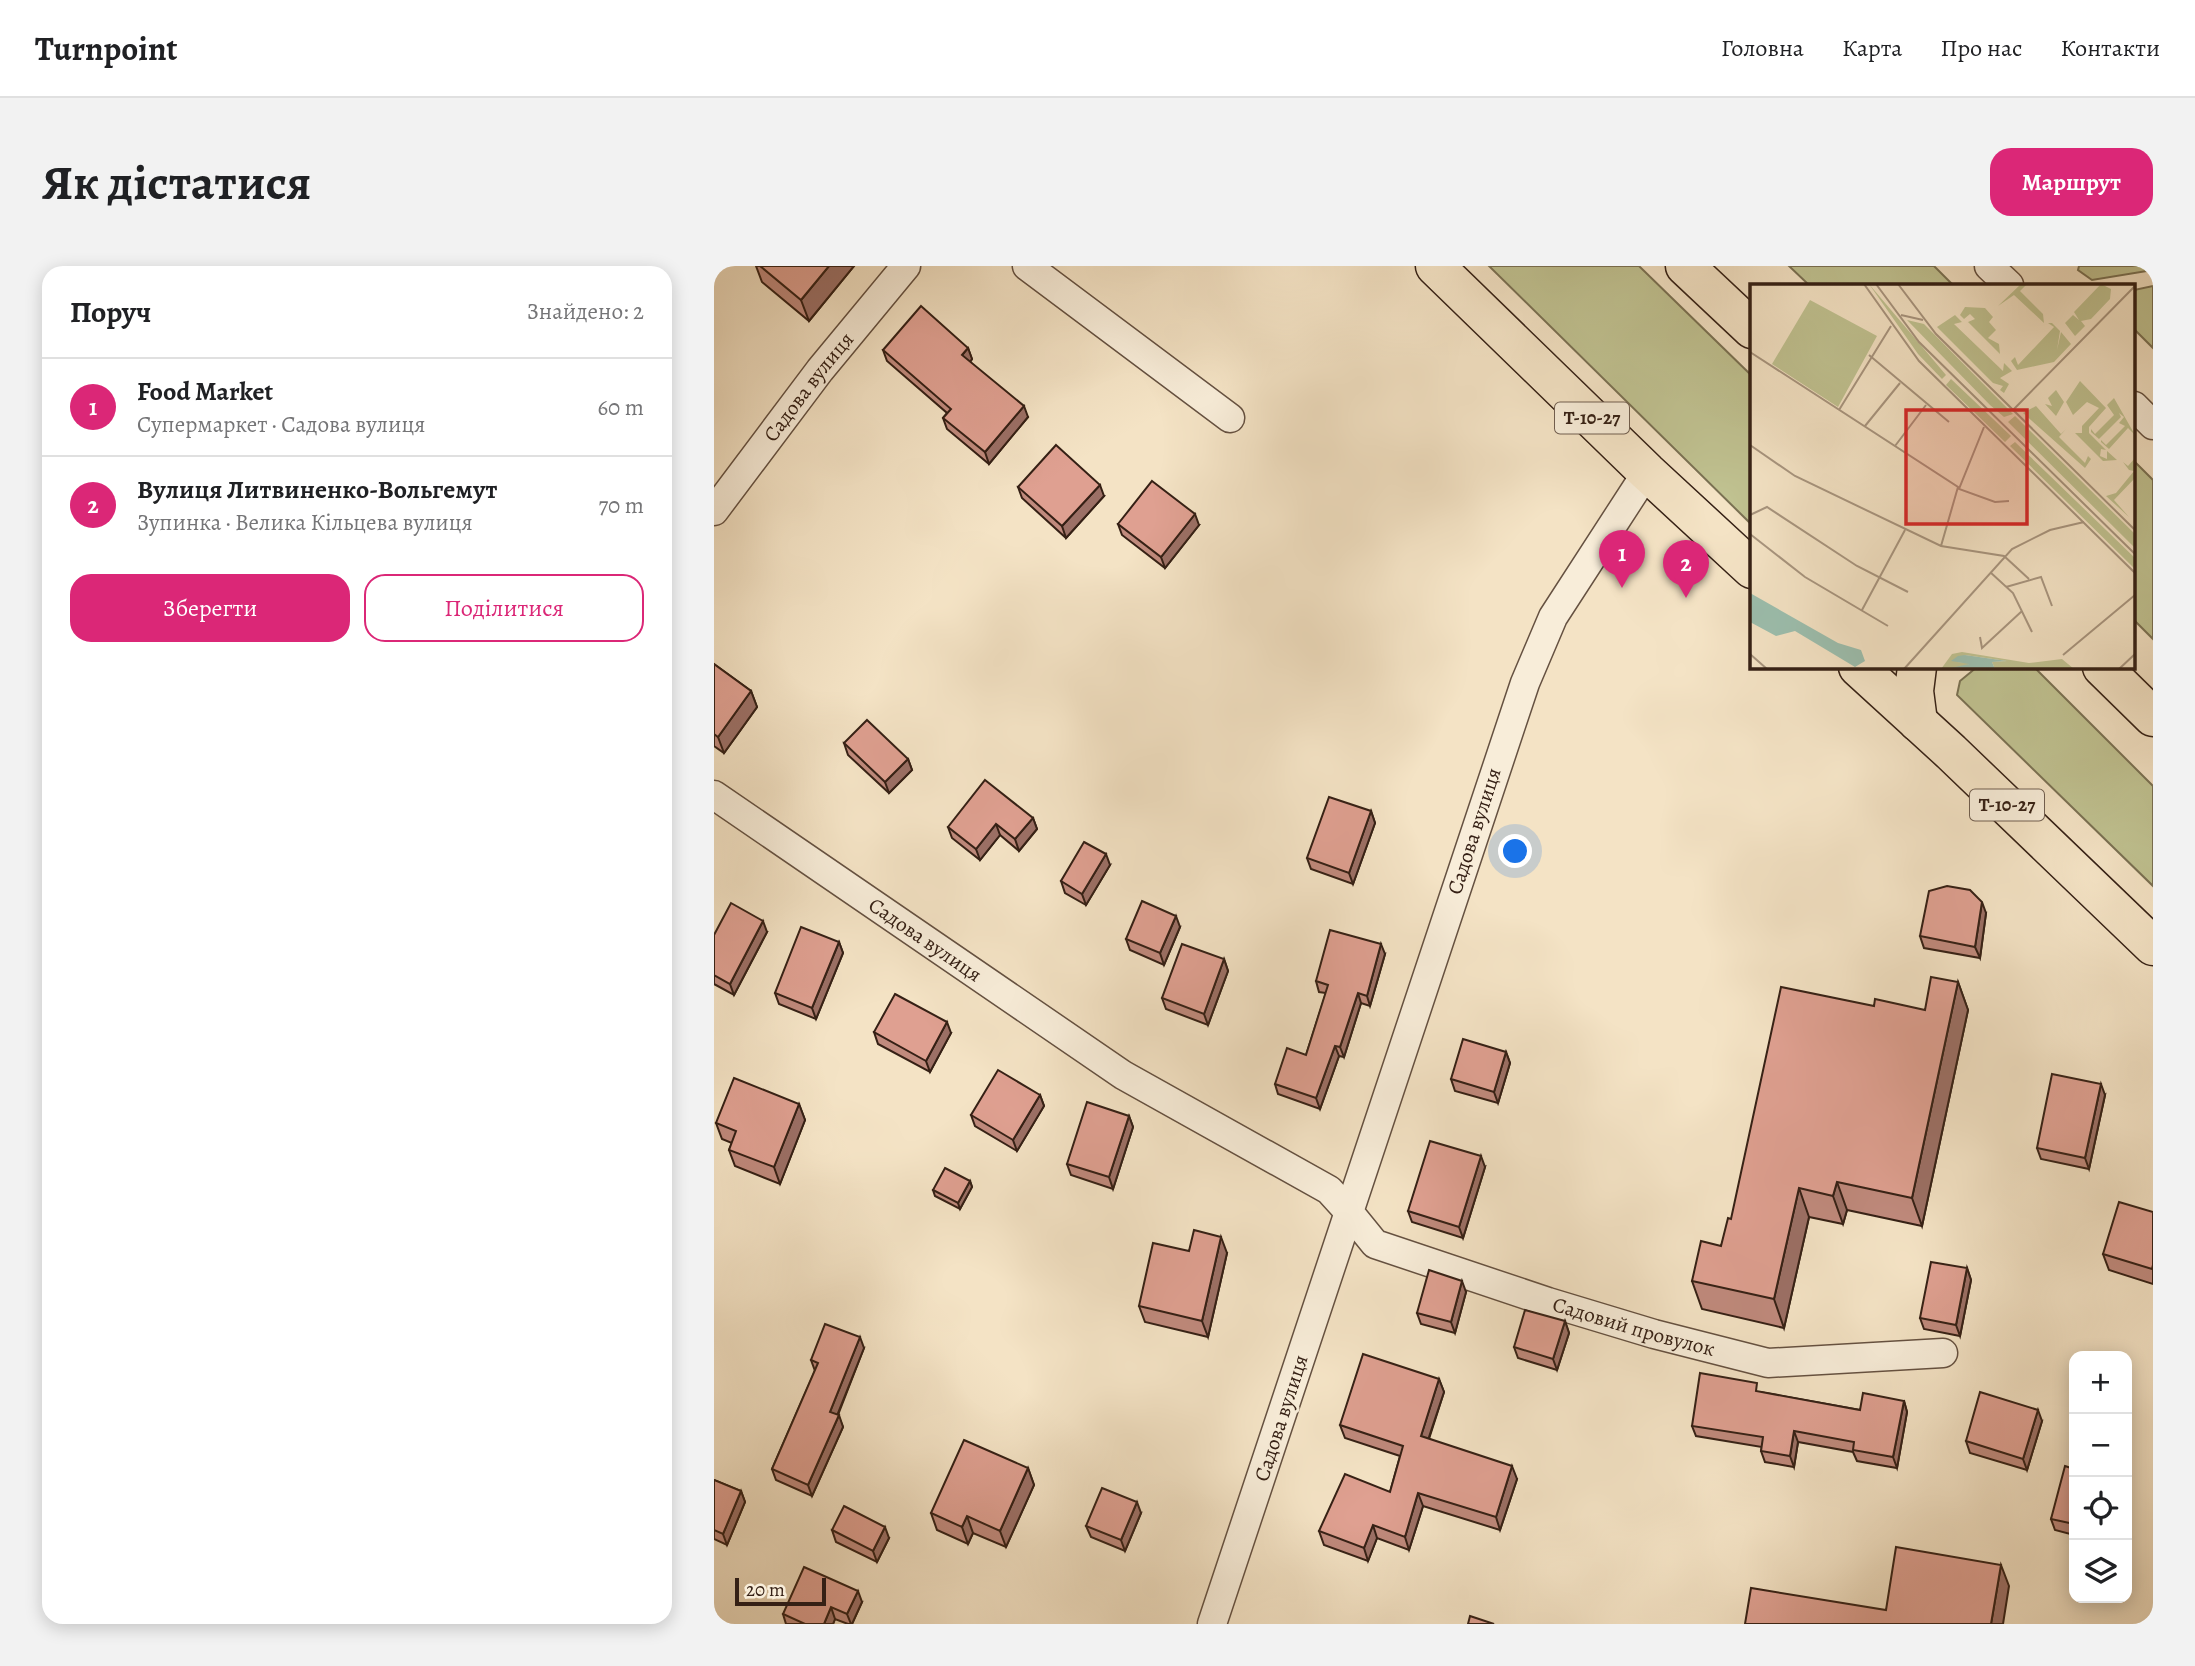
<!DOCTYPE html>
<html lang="uk">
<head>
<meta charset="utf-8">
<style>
  :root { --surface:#fff; --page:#f2f2f2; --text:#202124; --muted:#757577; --line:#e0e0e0; --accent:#db2777 }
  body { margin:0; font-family:Alegreya,serif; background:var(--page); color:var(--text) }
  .controls { position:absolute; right:21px; bottom:21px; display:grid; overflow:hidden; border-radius:14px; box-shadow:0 4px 18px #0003 }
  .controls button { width:63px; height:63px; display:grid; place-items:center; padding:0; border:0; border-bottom:2px solid var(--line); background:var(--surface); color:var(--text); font:35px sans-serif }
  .scale { position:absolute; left:21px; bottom:18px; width:91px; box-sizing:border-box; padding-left:7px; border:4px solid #352015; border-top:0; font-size:19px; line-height:24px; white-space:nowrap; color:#352015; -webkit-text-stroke:5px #f8edd9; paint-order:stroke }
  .you { position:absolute; left:802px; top:586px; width:24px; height:24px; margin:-18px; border:5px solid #fff; border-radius:50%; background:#1a73e8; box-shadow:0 0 0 10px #1a73e833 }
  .badge { display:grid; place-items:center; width:46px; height:46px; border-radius:50%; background:var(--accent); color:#fff; font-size:23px; font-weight:700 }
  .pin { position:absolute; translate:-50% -58px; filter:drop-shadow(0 2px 4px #0008) }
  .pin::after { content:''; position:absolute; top:37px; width:24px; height:21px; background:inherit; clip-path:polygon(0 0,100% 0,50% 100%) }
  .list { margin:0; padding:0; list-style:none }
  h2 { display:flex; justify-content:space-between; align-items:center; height:91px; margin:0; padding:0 28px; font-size:30px }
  h2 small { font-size:23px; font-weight:400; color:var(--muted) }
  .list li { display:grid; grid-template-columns:46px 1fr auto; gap:21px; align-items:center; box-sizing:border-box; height:98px; padding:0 28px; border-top:2px solid var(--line) }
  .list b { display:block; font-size:26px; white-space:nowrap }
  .list p { margin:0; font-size:23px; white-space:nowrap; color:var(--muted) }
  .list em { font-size:23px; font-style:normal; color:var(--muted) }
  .actions { display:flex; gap:14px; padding:21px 28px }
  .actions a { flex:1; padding:16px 0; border:2px solid var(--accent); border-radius:21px; text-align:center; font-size:24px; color:var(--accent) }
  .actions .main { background:var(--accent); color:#fff }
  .icon { flex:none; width:38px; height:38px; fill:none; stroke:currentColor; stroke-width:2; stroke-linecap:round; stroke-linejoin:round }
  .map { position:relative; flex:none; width:1439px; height:1358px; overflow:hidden; border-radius:21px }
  header { display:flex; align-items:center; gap:42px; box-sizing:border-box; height:98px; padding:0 35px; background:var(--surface); border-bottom:2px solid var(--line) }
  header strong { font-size:33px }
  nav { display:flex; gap:38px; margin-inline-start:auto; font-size:24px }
  .intro { display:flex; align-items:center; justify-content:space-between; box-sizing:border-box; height:168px; padding:0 42px }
  h1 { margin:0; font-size:49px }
  .button { padding:18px 32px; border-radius:21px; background:var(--accent); color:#fff; font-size:24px; font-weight:700 }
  main { display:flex; gap:42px; padding:0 42px }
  aside { flex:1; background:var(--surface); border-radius:21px; box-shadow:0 4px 18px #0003 }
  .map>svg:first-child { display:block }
  .green { fill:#c0c291; stroke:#7a7153; stroke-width:2 }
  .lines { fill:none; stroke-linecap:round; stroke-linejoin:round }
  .minor-casing { stroke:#655141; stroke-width:31 }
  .trunk-casing { stroke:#352015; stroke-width:41 }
  .minor { stroke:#f8edd9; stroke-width:28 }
  .trunk { stroke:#f4e3c5; stroke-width:38 }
  .wall { fill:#c08a7d; stroke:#352015; stroke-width:2 }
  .shaded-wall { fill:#9c7066; stroke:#352015; stroke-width:2 }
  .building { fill:#dfa091; stroke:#352015; stroke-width:2 }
  .labels { text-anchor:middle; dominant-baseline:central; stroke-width:6; stroke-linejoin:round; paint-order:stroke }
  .shield { fill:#f8edd9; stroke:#705e50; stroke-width:2 }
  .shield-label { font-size:19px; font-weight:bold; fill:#352015 }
  .street-label { font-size:21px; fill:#352015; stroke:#f8edd9 }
  .inset-road { fill:none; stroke:#a8957f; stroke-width:2 }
  .view { fill:#d62828; fill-opacity:0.15; stroke:#d62828; stroke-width:3.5 }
  .inset-edge { fill:none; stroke:#352015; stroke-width:3.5 }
</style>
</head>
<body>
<header>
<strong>Turnpoint</strong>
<nav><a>Головна</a><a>Карта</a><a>Про нас</a><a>Контакти</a></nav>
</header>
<div class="intro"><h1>Як дістатися</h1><a class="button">Маршрут</a></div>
<main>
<aside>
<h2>Поруч<small>Знайдено: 2</small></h2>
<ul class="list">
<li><span class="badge">1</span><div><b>Food Market</b><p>Супермаркет · Садова вулиця</p></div><em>60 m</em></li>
<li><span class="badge">2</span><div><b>Вулиця Литвиненко-Вольгемут</b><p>Зупинка · Велика Кільцева вулиця</p></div><em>70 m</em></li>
</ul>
<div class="actions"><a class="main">Зберегти</a><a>Поділитися</a></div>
</aside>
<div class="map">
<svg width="1439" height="1358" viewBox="0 0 1439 1358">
  <rect width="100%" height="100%" fill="#f4e3c5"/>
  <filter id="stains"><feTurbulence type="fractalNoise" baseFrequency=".00286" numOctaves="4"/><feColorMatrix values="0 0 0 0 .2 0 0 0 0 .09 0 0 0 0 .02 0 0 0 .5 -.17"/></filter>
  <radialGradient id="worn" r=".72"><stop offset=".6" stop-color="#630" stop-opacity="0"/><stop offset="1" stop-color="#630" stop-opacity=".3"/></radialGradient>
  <g class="green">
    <polygon points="775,0 925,0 1038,110 1038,259"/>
    <polygon points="1075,0 1220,0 1239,19 1095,19"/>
    <polygon points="1365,0 1439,0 1439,4 1378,14 1364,4"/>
    <polygon points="1439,20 1439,82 1420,63 1420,24"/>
    <polygon points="1420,195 1439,214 1439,373 1420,354"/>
    <polygon points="1263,401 1320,401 1439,520 1439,620 1243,429 1246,415"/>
  </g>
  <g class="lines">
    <g class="minor-casing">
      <g id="minor">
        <polyline points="313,0 516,152"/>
        <polyline points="1275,0 1295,19"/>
        <polyline points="1420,140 1439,159"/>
        <path id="s1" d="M933 206 839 351 811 417 635 946 661 978 834 1036 940 1068 1054 1097 1229 1087"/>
        <path id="s2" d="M0 245 106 104 192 0"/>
        <path id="s3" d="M0 529 409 809 615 924 635 946 498 1358"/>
      </g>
    </g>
    <g class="trunk-casing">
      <g id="trunk">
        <polyline points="721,0 933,206 1038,303"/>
        <polyline points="971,0 1038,63"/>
        <polyline points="1144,401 1237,486 1439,680"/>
        <polyline points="1203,401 1200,425 1204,456"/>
        <polyline points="1388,401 1439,451"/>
      </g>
    </g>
    <use href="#minor" class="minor"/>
    <use href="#trunk" class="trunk"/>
  </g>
  <g class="wall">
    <polygon points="42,0 140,0 95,55 48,16"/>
    <polygon points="254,82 258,93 256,96 314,151 275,198 233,163 229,152 233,147 173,95 169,84"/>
    <polygon points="304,221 390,230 352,272 308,232"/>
    <polygon points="404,258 485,259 451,302 408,269"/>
    <polygon points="0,398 37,425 43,441 10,487 0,480"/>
    <polygon points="130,477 194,493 198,504 175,527 134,489"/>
    <polygon points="657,545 661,557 639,618 597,603 593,592"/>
    <polygon points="319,552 323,563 305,585 286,569 266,594 238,572 234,561"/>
    <polygon points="396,599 372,639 351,627 347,615"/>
    <polygon points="1272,647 1266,692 1210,682 1206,670"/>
    <polygon points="466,661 450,699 416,684 412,673"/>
    <polygon points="53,666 20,729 0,718 0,669"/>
    <polygon points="125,676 129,687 102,753 65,738 61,727"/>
    <polygon points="671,688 656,740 647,737 630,791 625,790 606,843 564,828 561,818 592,789 612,727 605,726 602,715"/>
    <polygon points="510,693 514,705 494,759 452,743 448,732"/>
    <polygon points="1244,716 1254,744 1208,960 1133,944 1129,958 1095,951 1070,1062 988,1043 978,1015 1007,980 1017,953 1211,744"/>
    <polygon points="160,766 237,767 216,806 164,778"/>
    <polygon points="792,786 796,797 784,837 741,825 737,813"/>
    <polygon points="326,829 330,840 303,885 261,860 257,849"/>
    <polygon points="1391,829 1375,903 1327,893 1323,882"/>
    <polygon points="85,838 91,854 66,918 21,900 15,884 18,877 8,873 2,857"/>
    <polygon points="415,850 419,861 399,923 357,909 353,898"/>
    <polygon points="771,901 749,972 698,956 694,945"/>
    <polygon points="256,915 258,921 246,943 221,930 219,924"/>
    <polygon points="1439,946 1439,1018 1395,1004 1389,988"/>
    <polygon points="475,985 513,987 494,1071 431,1056 425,1040"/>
    <polygon points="1253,1002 1257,1014 1246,1070 1210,1063 1206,1052"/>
    <polygon points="752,1026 741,1067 707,1058 703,1047"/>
    <polygon points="851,1055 855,1067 843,1104 804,1092 800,1081"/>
    <polygon points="150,1082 124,1149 129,1161 98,1230 62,1214 58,1203 101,1105 97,1094"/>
    <polygon points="725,1113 730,1126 715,1173 803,1213 786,1264 709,1240 695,1284 663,1272 654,1295 610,1279 605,1265 676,1226 686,1190 631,1172 626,1159"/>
    <polygon points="1046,1126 1146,1144 1190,1135 1193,1146 1183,1202 1143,1195 1139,1186 1084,1176 1080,1201 1051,1196 1047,1185 1048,1181 982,1170 978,1160"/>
    <polygon points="1328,1155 1313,1204 1256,1187 1252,1175"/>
    <polygon points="314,1202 320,1219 292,1281 259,1267 254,1278 223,1264 217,1247"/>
    <polygon points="1360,1203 1360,1269 1341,1264 1337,1253"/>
    <polygon points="0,1214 27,1225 31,1236 13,1279 0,1273"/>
    <polygon points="427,1247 411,1285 377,1271 372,1260"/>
    <polygon points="118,1264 175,1272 163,1296 122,1276"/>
    <polygon points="148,1336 138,1358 134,1358 121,1353 119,1358 72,1358 69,1348"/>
  </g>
  <g class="shaded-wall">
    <polygon points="115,0 140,0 95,55 87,34"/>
    <polygon points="254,82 258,93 252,101 248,89"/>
    <polygon points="310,140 314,151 275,198 271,186"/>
    <polygon points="386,219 390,230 352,272 348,260"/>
    <polygon points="481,248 485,259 451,302 447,291"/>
    <polygon points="37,425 43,441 10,487 4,471"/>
    <polygon points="194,493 198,504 175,527 171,516"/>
    <polygon points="657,545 661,557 639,618 635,607"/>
    <polygon points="319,552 323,563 305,585 301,573"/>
    <polygon points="282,558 286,569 266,594 262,583"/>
    <polygon points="392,588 396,599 372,639 368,628"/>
    <polygon points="1268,636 1272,647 1266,692 1261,681"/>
    <polygon points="462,650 466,661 450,699 446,687"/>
    <polygon points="49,655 53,666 20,729 16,718"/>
    <polygon points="125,676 129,687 102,753 98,742"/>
    <polygon points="667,678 671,688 656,740 653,730"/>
    <polygon points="510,693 514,705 494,759 490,748"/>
    <polygon points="1244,716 1254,744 1208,960 1198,932"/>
    <polygon points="644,727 647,737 630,791 626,781"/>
    <polygon points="233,756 237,767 216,806 212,795"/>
    <polygon points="621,780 625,790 606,843 602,832"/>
    <polygon points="792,786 796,797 784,837 780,826"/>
    <polygon points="1387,818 1391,829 1375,903 1371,892"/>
    <polygon points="326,829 330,840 303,885 299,874"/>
    <polygon points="85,838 91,854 66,918 60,901"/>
    <polygon points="415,850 419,861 399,923 395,911"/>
    <polygon points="767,890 771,901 749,972 745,961"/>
    <polygon points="256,915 258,921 246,943 244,937"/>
    <polygon points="1123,916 1133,944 1129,958 1119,930"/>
    <polygon points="1085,922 1095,951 1070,1062 1060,1033"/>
    <polygon points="507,971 513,987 494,1071 488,1055"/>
    <polygon points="1253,1002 1257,1014 1246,1070 1242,1059"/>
    <polygon points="748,1015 752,1026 741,1067 737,1056"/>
    <polygon points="851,1055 855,1067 843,1104 839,1093"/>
    <polygon points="146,1071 150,1082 120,1157 116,1146"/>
    <polygon points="725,1113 730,1126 711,1183 707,1170"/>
    <polygon points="1190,1135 1193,1146 1183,1202 1179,1191"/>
    <polygon points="1324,1144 1328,1155 1313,1204 1309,1193"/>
    <polygon points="125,1149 129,1161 98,1230 94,1219"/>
    <polygon points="1080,1165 1084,1176 1080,1201 1076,1190"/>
    <polygon points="798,1200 803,1213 786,1264 782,1251"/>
    <polygon points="314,1202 320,1219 292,1281 286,1265"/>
    <polygon points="27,1225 31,1236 13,1279 9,1268"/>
    <polygon points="704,1227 709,1240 695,1284 691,1271"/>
    <polygon points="423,1236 427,1247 411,1285 407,1274"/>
    <polygon points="253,1250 259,1267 254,1278 248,1261"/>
    <polygon points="659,1259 663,1272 654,1295 650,1282"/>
    <polygon points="171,1261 175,1272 163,1296 159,1285"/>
    <polygon points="1287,1299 1295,1320 1289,1358 1277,1358"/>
    <polygon points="144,1325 148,1336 138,1358 137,1358 133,1348"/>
    <polygon points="117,1341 121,1353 119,1358 110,1358"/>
  </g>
  <g class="building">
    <polygon points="46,0 115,0 87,34"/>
    <polygon points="207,40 254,82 248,89 310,140 271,186 229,152 237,143 169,84"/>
    <polygon points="342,179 386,219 348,260 304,221"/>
    <polygon points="438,215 481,248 447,291 404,258"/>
    <polygon points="0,398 37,425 4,471 0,468"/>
    <polygon points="153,454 194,493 171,516 130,477"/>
    <polygon points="271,514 319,552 301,573 282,558 262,583 234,561"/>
    <polygon points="615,531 657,545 635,607 593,592"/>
    <polygon points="370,576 392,588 368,628 347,615"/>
    <polygon points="1233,620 1256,624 1268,636 1261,681 1206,670 1215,625"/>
    <polygon points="428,635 462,650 446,687 412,673"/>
    <polygon points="17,637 49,655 16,718 0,709 0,669"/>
    <polygon points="87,661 125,676 98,742 61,727"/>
    <polygon points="616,664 667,678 653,730 644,727 626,781 621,780 602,832 561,818 573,782 592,789 614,719 602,715"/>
    <polygon points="468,678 510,693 490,748 448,732"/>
    <polygon points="1217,711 1244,716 1198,932 1123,916 1119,930 1085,922 1060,1033 978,1015 987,975 1007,980 1014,952 1017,953 1067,721 1160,740 1161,733 1211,744"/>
    <polygon points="181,728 233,756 212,795 160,766"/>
    <polygon points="749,773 792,786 780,826 737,813"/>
    <polygon points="284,804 326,829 299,874 257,849"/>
    <polygon points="1338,808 1387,818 1371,892 1323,882"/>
    <polygon points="20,812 85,838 60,901 15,884 22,865 2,857"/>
    <polygon points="373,836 415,850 395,911 353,898"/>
    <polygon points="716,875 767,890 745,961 694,945"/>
    <polygon points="231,902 256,915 244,937 219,924"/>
    <polygon points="1405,936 1439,946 1439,999 1438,1003 1389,988"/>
    <polygon points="480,964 507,971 488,1055 425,1040 439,977 475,985"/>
    <polygon points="1217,996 1253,1002 1242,1059 1206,1052"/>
    <polygon points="715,1004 748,1015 737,1056 703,1047"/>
    <polygon points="811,1044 851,1055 839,1093 800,1081"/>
    <polygon points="111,1058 146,1071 116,1146 125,1149 94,1219 58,1203 104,1097 97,1094"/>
    <polygon points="649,1088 725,1113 707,1170 798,1200 782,1251 704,1227 691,1271 659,1259 650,1282 605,1265 631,1208 676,1226 689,1180 626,1159"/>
    <polygon points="986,1107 1043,1117 1042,1125 1146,1144 1149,1127 1190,1135 1179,1191 1139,1184 1140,1176 1080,1165 1076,1190 1047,1185 1049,1171 978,1160"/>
    <polygon points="1266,1126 1324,1144 1309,1193 1252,1175"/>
    <polygon points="250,1174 314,1202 286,1265 253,1250 248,1261 217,1247"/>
    <polygon points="1351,1200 1360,1203 1360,1258 1337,1253"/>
    <polygon points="0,1214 27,1225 9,1268 0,1264"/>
    <polygon points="388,1222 423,1236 407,1274 372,1260"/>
    <polygon points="130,1240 171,1261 159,1285 118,1264"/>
    <polygon points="1182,1281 1287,1299 1277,1358 1031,1358 1037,1322 1172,1344"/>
    <polygon points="90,1301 144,1325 133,1348 117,1341 110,1358 91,1358 69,1348"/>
    <polygon points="756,1350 780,1358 754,1358"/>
  </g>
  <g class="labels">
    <g class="shield">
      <rect x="841" y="136.5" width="74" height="31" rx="5"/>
      <rect x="1256" y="523.5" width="74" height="31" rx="5"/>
    </g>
    <g class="shield-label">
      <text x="878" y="152">Т-10-27</text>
      <text x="1293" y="539">Т-10-27</text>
    </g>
    <g class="street-label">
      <text stroke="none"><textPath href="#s2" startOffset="156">Садова вулиця</textPath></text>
      <text transform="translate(760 565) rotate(-72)">Садова вулиця</text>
      <text stroke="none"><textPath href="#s3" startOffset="256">Садова вулиця</textPath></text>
      <text stroke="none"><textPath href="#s1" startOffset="1115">Садовий провулок</textPath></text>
      <text transform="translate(567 1152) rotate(-72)">Садова вулиця</text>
    </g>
  </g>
  <g transform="translate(1036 18)">
    <rect width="385" height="385" fill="#f4e3c5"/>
    <path d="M119 0 196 91 192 95 168 70ZM271 0H277L270 7 293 30 294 39 264 11 248 22ZM351 0 361 5 360 15 341 35 331 37 335 42 325 52 315 39 323 31 329 36 324 28ZM60 16 127 52 88 123 22 80ZM215 23 235 24 243 33 239 38 246 46 238 54 249 60 250 70 218 38 225 35 220 30 214 35 210 31ZM205 31 212 38 204 40 253 87 254 79 262 87 250 94 259 100 254 109 250 106 253 102 243 99 187 43ZM157 36 174 40 263 130 254 133 240 121ZM298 39H302L310 47 307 66 311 48 321 60 304 78 267 86 261 77 265 73 268 81 304 43ZM201 95 261 152 255 158 196 101ZM330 97 356 124 339 143V149L356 166 351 165 350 172 357 175V167L367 176 353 177 325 149H332V142L349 124 337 118 323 131 316 118ZM306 106 314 118 306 132 295 120 302 122 298 114ZM364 114 385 151 378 144 359 165 351 158V156L356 161 375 142 369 139 374 133 369 129 371 133 349 155 341 148V145L345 150 364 131 357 121ZM286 122 311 150 316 145 309 153 335 179 338 172 341 175 335 184 273 129ZM265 132 385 250V264L258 138ZM265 158 385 274V285L260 162ZM385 174V194L364 216 379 233 356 212 366 209 384 187 379 186 373 178 378 182ZM212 368 279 379 312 375 324 385H245L242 378 257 377 215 371 207 378 220 379 214 384 191 385 202 370Z" fill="#c0c291"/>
    <path d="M0 309 88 359 111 366 115 377 105 383 45 347 26 352 0 338ZM208 372 215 371 257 377 242 378 245 385H196L219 380 201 377Z" fill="#9cbfaf"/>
    <path class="inset-road" d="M114 0 169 77 385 289M126 0 169 58 385 270M148 0 186 50 385 246M151 31 173 36M0 68 208 203 191 262M119 71 199 138M89 126 141 42M263 126 385 2M115 142 150 99M234 143 209 205 245 218 259 217M0 161 45 192 191 262 254 272 279 295M145 162 176 121M0 231 17 223 107 282 158 308M0 250 55 293 138 342M240 288 263 309 282 348M256 303 291 293 302 322M112 326 155 246M230 353 232 364 272 327M0 370 17 385M313 371 385 311M154 385 262 265 300 246 334 238M369 385 385 370"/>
    <path class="view" d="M156 126H277V240H156Z"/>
    <rect width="385" height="385" class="inset-edge"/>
  </g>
  <rect width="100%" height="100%" filter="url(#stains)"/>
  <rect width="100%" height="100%" fill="url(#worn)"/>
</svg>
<div class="controls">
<button>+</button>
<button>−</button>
<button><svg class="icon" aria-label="locate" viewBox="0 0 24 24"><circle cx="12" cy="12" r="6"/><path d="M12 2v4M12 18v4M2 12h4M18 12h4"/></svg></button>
<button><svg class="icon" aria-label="layers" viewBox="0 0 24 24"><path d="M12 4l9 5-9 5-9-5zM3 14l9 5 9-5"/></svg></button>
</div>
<div class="scale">20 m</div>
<div class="you"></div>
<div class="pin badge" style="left:908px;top:322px">1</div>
<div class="pin badge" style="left:972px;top:332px">2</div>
</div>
</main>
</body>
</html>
